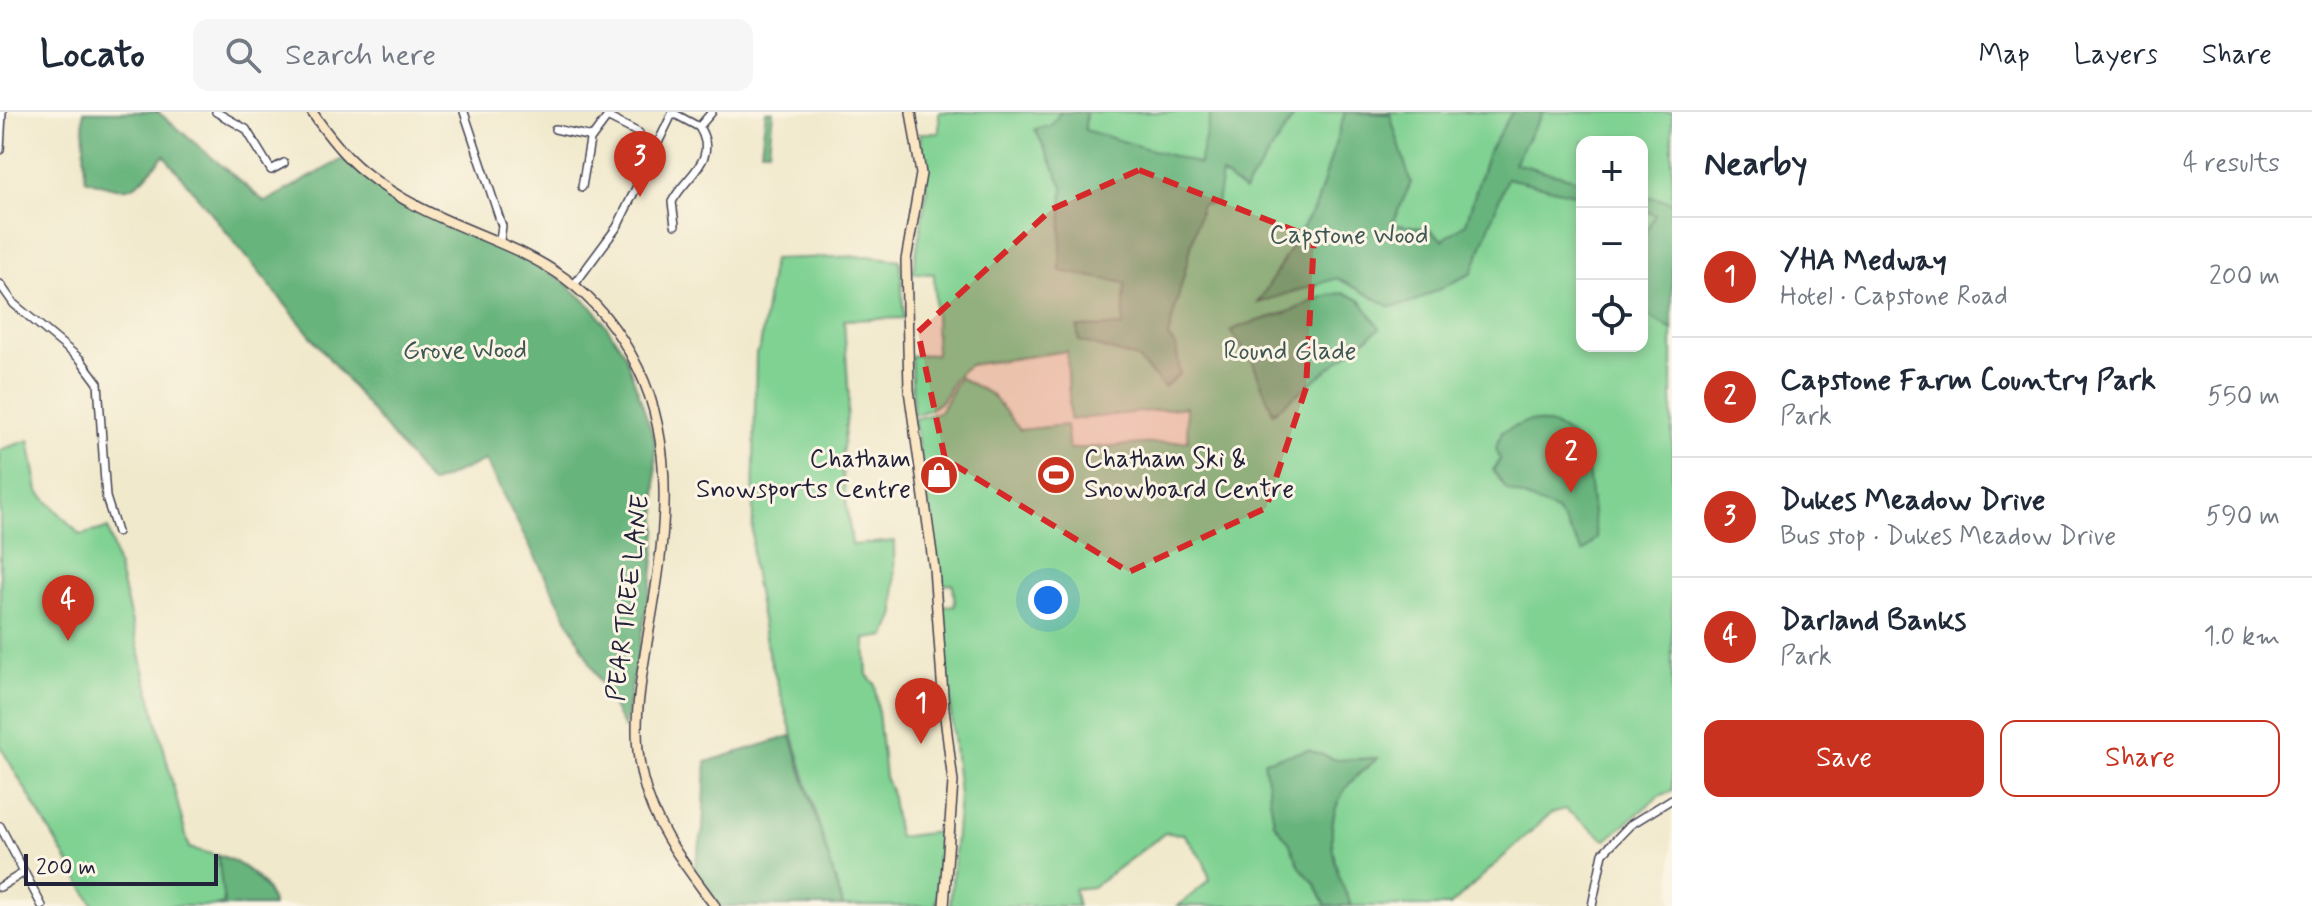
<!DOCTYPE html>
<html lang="en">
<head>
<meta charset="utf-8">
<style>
  :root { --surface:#fff; --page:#f6f6f7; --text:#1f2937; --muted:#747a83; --line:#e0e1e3; --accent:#c8321e }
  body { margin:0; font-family:Mynerve,sans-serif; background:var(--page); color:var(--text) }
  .controls { position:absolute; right:24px; top:24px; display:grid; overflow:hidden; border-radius:16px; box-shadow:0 4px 12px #0003 }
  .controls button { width:72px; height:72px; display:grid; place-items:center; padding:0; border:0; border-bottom:2px solid var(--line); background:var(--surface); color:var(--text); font:40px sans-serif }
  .scale { position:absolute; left:24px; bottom:20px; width:194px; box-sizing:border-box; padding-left:8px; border:4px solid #22223b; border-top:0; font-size:22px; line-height:28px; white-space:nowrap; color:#22223b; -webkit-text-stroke:6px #fcf5e5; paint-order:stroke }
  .you { position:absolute; left:1048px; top:488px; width:28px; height:28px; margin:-20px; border:6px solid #fff; border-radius:50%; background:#1a73e8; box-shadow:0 0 0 12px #1a73e833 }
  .badge { display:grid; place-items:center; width:52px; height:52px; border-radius:50%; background:var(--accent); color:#fff; font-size:26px; font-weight:700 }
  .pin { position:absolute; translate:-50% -66px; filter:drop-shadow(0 2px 4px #0008) }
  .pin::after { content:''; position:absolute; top:42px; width:28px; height:24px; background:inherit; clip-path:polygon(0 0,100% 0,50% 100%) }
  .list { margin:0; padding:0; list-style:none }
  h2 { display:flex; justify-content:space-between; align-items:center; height:104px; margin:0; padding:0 32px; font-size:34px }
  h2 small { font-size:26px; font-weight:400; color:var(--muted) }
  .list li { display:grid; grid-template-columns:52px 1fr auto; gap:24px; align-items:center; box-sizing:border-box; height:120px; padding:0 32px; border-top:2px solid var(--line) }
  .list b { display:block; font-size:30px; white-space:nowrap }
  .list p { margin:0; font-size:26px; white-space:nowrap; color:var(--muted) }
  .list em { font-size:26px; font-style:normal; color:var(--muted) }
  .actions { display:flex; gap:16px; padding:24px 32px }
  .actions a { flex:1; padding:18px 0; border:2px solid var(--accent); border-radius:16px; text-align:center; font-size:28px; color:var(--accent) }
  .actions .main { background:var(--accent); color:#fff }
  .icon { flex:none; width:44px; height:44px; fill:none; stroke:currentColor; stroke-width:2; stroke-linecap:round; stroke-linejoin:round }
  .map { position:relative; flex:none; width:1672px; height:794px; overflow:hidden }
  header { display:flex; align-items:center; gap:48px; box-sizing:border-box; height:112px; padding:0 40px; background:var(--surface); border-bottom:2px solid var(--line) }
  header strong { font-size:38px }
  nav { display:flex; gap:44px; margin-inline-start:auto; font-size:28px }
  .search { width:560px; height:72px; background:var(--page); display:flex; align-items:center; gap:20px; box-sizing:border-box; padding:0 28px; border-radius:16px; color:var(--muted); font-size:30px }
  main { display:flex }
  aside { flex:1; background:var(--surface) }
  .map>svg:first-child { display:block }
  .green { fill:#80d293; stroke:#517a67; stroke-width:2; fill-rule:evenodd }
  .forest { fill:#68b47d; stroke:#456b5c; stroke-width:2 }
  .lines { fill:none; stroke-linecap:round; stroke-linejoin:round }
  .street-casing { stroke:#414051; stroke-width:10 }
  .secondary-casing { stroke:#414051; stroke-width:12 }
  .street { stroke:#fff; stroke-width:7 }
  .secondary { stroke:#fbe6c4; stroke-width:9 }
  .marked { fill:#d62828; fill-opacity:0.2; stroke:#d62828; stroke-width:6; stroke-dasharray:16 10; stroke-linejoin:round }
  .labels { text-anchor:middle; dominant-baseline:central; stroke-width:6; stroke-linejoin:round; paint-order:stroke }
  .park-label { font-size:26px; fill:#3e5755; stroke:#fcf5e5 }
  .poi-label { font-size:26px; fill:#22223b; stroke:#fcf5e5; text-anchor:end }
  .street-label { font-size:26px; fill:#22223b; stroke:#fcf5e5 }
</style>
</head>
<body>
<header>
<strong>Locato</strong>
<div class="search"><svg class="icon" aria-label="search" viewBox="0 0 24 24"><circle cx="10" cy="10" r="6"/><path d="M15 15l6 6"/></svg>Search here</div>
<nav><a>Map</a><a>Layers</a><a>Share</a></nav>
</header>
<main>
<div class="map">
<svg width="1672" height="794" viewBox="0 0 1672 794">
  <rect width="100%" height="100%" fill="#fcf5e5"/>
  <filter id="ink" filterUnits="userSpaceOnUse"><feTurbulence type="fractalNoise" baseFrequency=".0125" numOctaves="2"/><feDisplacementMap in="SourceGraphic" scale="16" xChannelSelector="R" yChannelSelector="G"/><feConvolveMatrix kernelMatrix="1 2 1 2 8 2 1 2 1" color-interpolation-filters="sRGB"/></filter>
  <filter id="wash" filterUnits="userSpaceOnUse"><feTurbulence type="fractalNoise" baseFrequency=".006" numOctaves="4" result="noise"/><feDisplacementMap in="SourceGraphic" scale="32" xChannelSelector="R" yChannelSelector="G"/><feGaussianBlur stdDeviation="1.8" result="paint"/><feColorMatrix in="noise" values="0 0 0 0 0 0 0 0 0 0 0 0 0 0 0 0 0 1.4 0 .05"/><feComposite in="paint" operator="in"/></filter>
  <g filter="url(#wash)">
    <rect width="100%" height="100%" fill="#f1e9cc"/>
    <g class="green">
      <path d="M939 0H1672V679L1659 684 1606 728 1565 697 1551 701 1450 794H1178L1210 768 1204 750 1184 722 1165 721 1093 775 1074 777 1078 794H950L959 684 940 495 955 494 953 472 942 473 914 307 940 300 959 265 992 283 1020 318 1066 313 1069 337 1188 329 1186 295 1070 308 1067 239 969 253C941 271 957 292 913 303L911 244 936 242 934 162 913 161 927 78 920 21H939ZM1582 30H1642V234H1582Z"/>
      <polygon points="867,144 900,148 904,206 844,208 849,288 841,350 852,433 894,429 895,501 886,524 865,527 867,563 875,572 885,665 891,679 898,725 946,719 936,794 843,794 767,536 752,452 756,241 760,236 773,147"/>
      <path d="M29 328 38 379 80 423 108 416 189 736C222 744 265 756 273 794H94L0 634V338Z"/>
    </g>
    <g class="forest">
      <path d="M83 0H158L265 90 343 47 400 88 494 131 560 166 596 199 624 240 655 329 657 418 652 467 624 616 485 348 431 372 164 43C133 79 133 84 85 67Z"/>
      <polygon points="766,0 773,0 769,38 761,38"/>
      <polygon points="1061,0 1086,0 1085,18 1199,52 1211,0 1297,0 1244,79 1222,62 1217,92 1202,92 1168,225 1176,234 1180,262 1164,275 1137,246 1079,229 1077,215 1123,214 1125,171 1060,159 1063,74 1035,17 1050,14"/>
      <polygon points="1345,0 1390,2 1411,71 1392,112 1428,117 1443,128 1466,111 1487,43 1512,0 1543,0 1514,51 1582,69 1582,84 1507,66 1472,161 1409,192 1391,195 1337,166 1258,191 1317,91"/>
      <polygon points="1642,83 1672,90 1672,218 1642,200 1642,126 1655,103 1642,97"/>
      <path d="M1345 181 1360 188 1380 216 1273 301 1253 251 1230 219C1249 210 1266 207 1285 201 1310 193 1315 183 1345 181Z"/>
      <path d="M1528 309C1601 312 1585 374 1597 426L1583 440 1557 399 1507 378 1493 358 1500 348 1496 336 1502 320Z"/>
      <polygon points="791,624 843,794 719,794 694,757 703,717 706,650"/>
      <path d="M1308 638 1337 648 1378 646C1367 656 1354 664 1346 676 1321 712 1333 758 1352 794H1326L1316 773 1300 755 1289 730 1274 711 1264 649Z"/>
      <path d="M218 743C241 749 268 771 273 794H216L224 792Z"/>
    </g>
  </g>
  <g filter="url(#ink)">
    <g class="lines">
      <g class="street-casing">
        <g id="street">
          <polyline points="216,0 246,17 271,58 284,51"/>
          <polyline points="464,0 502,114 500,128"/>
          <polyline points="673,1 699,15 712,0"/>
          <polyline points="609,6 639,21"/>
          <polyline points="555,17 592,25"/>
          <polyline points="0,38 2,0"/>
          <polyline points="582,75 590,28 611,0"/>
          <path d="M675 113 672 90C686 63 720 48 699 15"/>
          <polyline points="0,172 14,192 80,247 98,271 106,385 117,420"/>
          <polyline points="574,173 617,115 673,0"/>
          <polyline points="0,714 42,794"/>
          <polyline points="0,775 23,761"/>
          <polyline points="1592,794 1603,741 1630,713 1672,687"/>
        </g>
      </g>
      <g class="secondary-casing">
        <g id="secondary">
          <path d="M312 0C327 22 343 43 363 59 462 140 571 119 638 256 678 337 664 433 649 518 641 568 630 618 643 668 655 717 686 754 715 794"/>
          <polyline points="911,0 921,62 906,148 909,278 934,456 944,597 953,670 944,794"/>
        </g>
      </g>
      <use href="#street" class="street"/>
      <use href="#secondary" class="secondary"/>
    </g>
  </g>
  <path class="marked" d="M1139 58 1314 126 1306 276 1266 396 1129 460 945 347 918 220 1052 97Z"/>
  <defs>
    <g id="shop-disc" transform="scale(2)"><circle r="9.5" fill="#c8321e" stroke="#fcf5e5"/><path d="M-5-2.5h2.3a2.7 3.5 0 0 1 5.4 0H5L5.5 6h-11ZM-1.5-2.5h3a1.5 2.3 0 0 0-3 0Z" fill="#fff"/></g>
    <g id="stadium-disc" transform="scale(2)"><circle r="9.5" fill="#c8321e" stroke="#fcf5e5"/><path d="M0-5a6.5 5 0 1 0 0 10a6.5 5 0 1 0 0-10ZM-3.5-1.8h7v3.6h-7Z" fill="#fff"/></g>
  </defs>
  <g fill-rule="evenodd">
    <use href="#shop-disc" x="939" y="363"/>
    <use href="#stadium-disc" x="1056" y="363"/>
  </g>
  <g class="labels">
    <g class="park-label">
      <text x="1349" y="124">Capstone Wood</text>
      <text x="465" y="239">Grove Wood</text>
      <text x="1290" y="240">Round Glade</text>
    </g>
    <g class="poi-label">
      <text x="911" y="348">Chatham<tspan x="911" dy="30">Snowsports Centre</tspan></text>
      <text x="1084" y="348" text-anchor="start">Chatham Ski &amp;<tspan x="1084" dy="30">Snowboard Centre</tspan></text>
    </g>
    <g class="street-label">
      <text transform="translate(629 486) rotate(-83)">PEAR TREE LANE</text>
    </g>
  </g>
</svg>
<div class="controls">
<button>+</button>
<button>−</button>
<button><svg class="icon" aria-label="locate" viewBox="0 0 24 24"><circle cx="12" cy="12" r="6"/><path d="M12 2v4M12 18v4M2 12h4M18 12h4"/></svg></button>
</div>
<div class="scale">200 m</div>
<div class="you"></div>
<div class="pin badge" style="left:921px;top:632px">1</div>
<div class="pin badge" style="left:1571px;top:381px">2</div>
<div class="pin badge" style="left:640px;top:85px">3</div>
<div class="pin badge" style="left:68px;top:529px">4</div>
</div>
<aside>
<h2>Nearby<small>4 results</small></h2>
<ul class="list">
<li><span class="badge">1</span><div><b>YHA Medway</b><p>Hotel · Capstone Road</p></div><em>200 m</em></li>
<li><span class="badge">2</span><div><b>Capstone Farm Country Park</b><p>Park</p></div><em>550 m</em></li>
<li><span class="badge">3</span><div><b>Dukes Meadow Drive</b><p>Bus stop · Dukes Meadow Drive</p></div><em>590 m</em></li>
<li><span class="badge">4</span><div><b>Darland Banks</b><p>Park</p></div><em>1.0 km</em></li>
</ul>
<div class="actions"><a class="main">Save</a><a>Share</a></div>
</aside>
</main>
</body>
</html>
